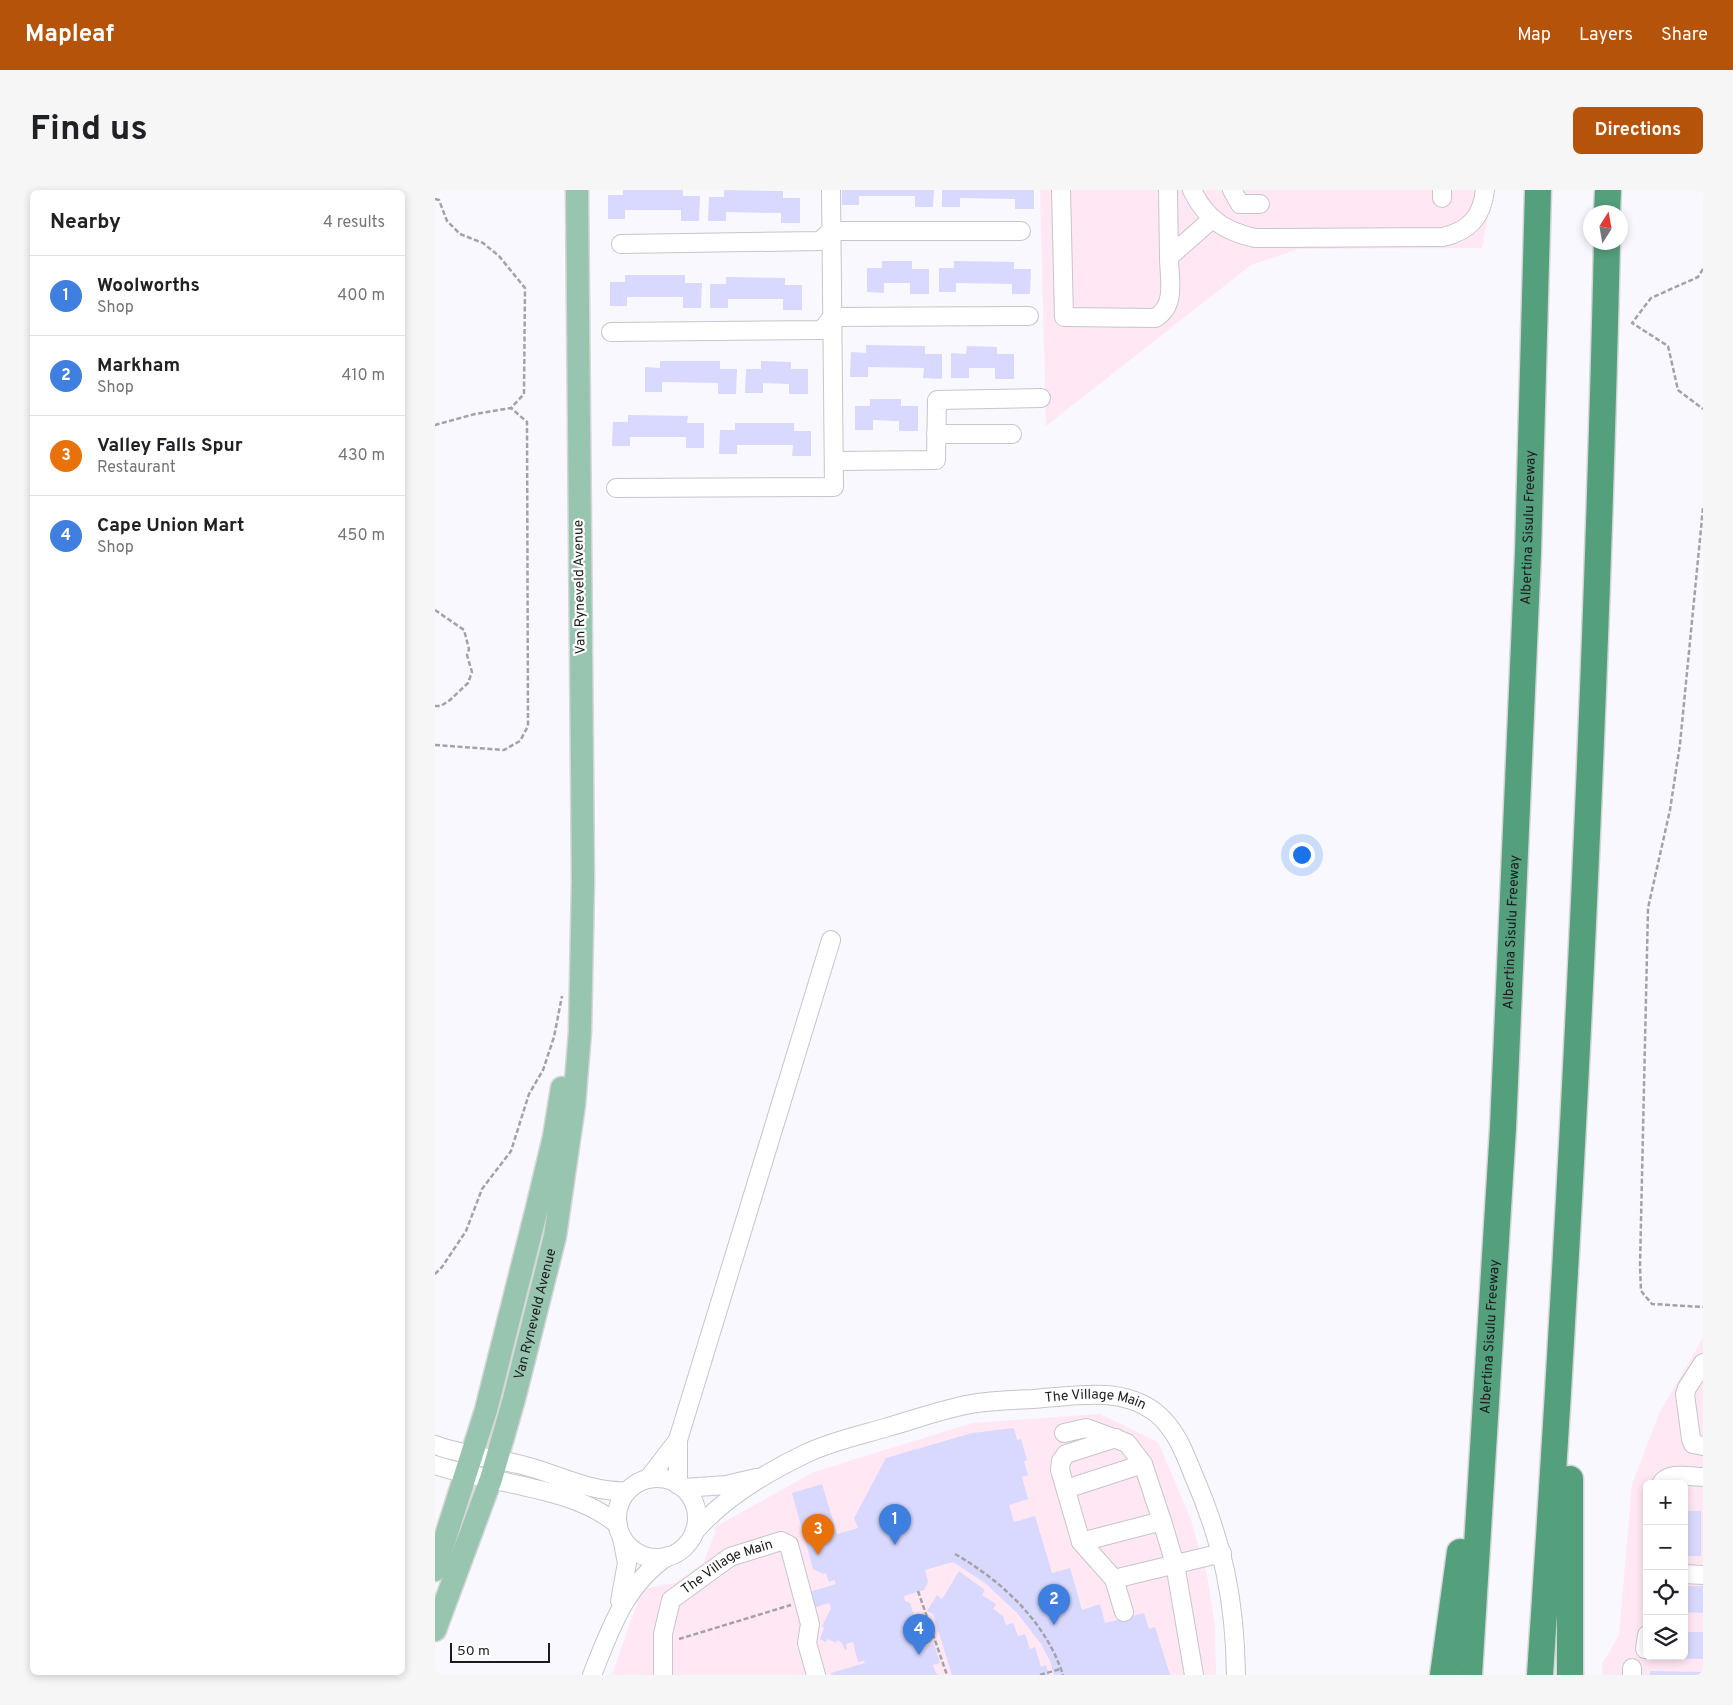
<!DOCTYPE html>
<html lang="en">
<head>
<meta charset="utf-8">
<style>
  :root { --surface:#fff; --page:#f6f6f6; --text:#202124; --muted:#757577; --line:#e0e0e0; --accent:#b45309 }
  body { margin:0; font-family:Overpass,sans-serif; background:var(--page); color:var(--text) }
  .controls { position:absolute; right:15px; bottom:15px; display:grid; overflow:hidden; border-radius:8px; box-shadow:0 2px 8px #0003 }
  .controls button { width:45px; height:45px; display:grid; place-items:center; padding:0; border:0; border-bottom:1px solid var(--line); background:var(--surface); color:var(--text); font:25px sans-serif }
  .compass { position:absolute; left:1148px; top:15px; width:45px; height:45px; border-radius:50%; background:var(--surface); box-shadow:0 2px 8px #0003; rotate:11deg }
  .scale { position:absolute; left:15px; bottom:12px; width:100px; box-sizing:border-box; padding-left:5px; border:2px solid #1b1b1e; border-top:0; font-size:14px; line-height:18px; white-space:nowrap; color:#1b1b1e; -webkit-text-stroke:4px #fff; paint-order:stroke }
  .you { position:absolute; left:866px; top:664px; width:18px; height:18px; margin:-12px; border:4px solid #fff; border-radius:50%; background:#1a73e8; box-shadow:0 0 0 8px #1a73e833 }
  .badge { display:grid; place-items:center; width:32px; height:32px; border-radius:50%; background:var(--accent); color:#fff; font-size:16px; font-weight:700 }
  .pin { position:absolute; translate:-50% -41px; filter:drop-shadow(0 1px 2px #0008) }
  .pin::after { content:''; position:absolute; top:26px; width:18px; height:15px; background:inherit; clip-path:polygon(0 0,100% 0,50% 100%) }
  .list { margin:0; padding:0; list-style:none }
  h2 { display:flex; justify-content:space-between; align-items:center; height:65px; margin:0; padding:0 20px; font-size:21px }
  h2 small { font-size:16px; font-weight:400; color:var(--muted) }
  .list li { display:grid; grid-template-columns:32px 1fr auto; gap:15px; align-items:center; box-sizing:border-box; height:80px; padding:0 20px; border-top:1px solid var(--line) }
  .list b { display:block; font-size:19px; white-space:nowrap }
  .list p { margin:0; font-size:16px; white-space:nowrap; color:var(--muted) }
  .list em { font-size:16px; font-style:normal; color:var(--muted) }
  .icon { flex:none; width:28px; height:28px; fill:none; stroke:currentColor; stroke-width:2; stroke-linecap:round; stroke-linejoin:round }
  .map { position:relative; flex:none; width:1268px; height:1485px; overflow:hidden; border-radius:8px }
  header { display:flex; align-items:center; gap:30px; box-sizing:border-box; height:70px; padding:0 25px; background:var(--accent); color:#fff }
  header strong { font-size:24px }
  nav { display:flex; gap:28px; margin-inline-start:auto; font-size:18px }
  .intro { display:flex; align-items:center; justify-content:space-between; box-sizing:border-box; height:120px; padding:0 30px }
  h1 { margin:0; font-size:35px }
  .button { padding:12px 22px; border-radius:8px; background:var(--accent); color:#fff; font-size:18px; font-weight:700 }
  main { display:flex; gap:30px; padding:0 30px }
  aside { flex:1; background:var(--surface); border-radius:8px; box-shadow:0 2px 8px #0003 }
  .map>svg:first-child { display:block }
  .commercial { fill:#ffe8f4; fill-rule:evenodd }
  .building { fill:#d9d8fe }
  .lines { fill:none; stroke-linecap:round; stroke-linejoin:round }
  .minor-casing { stroke:#c5c5cc; stroke-width:20 }
  .major-casing { stroke:#d6d6d6; stroke-width:25 }
  .highway-casing { stroke:#d6d6d6; stroke-width:29 }
  .path { stroke:#a2a2a7; stroke-width:2.5; stroke-dasharray:5 2.5; stroke-linecap:butt }
  .minor { stroke:#fff; stroke-width:18 }
  .major { stroke:#98c5b0; stroke-width:22 }
  .highway { stroke:#549f7c; stroke-width:26 }
  .labels { text-anchor:middle; dominant-baseline:central; stroke-width:4.5; stroke-linejoin:round; paint-order:stroke }
  .street-label { font-size:14px; fill:#1b1b1e; stroke:#fff }
</style>
</head>
<body>
<header>
<strong>Mapleaf</strong>
<nav><a>Map</a><a>Layers</a><a>Share</a></nav>
</header>
<div class="intro"><h1>Find us</h1><a class="button">Directions</a></div>
<main>
<aside>
<h2>Nearby<small>4 results</small></h2>
<ul class="list">
<li><span class="badge" style="background:#3f7fe0">1</span><div><b>Woolworths</b><p>Shop</p></div><em>400 m</em></li>
<li><span class="badge" style="background:#3f7fe0">2</span><div><b>Markham</b><p>Shop</p></div><em>410 m</em></li>
<li><span class="badge" style="background:#e8710a">3</span><div><b>Valley Falls Spur</b><p>Restaurant</p></div><em>430 m</em></li>
<li><span class="badge" style="background:#3f7fe0">4</span><div><b>Cape Union Mart</b><p>Shop</p></div><em>450 m</em></li>
</ul>
</aside>
<div class="map">
<svg width="1268" height="1485" viewBox="0 0 1268 1485">
  <rect width="100%" height="100%" fill="#f8f8fe"/>
  <g class="commercial">
    <polygon points="605,0 1058,0 1047,58 864,59 816,75 611,236"/>
    <path d="M1268 1148V1485H1167V1474L1184 1445 1197 1294 1225 1222ZM1212 1294H1249V1466H1212Z"/>
    <polygon points="665,1224 723,1252 755,1327 772,1385 780,1436 781,1485 177,1485 207,1399 240,1393 269,1372 281,1340 278,1338 379,1282 537,1233"/>
  </g>
  <g class="building">
    <polygon points="188,0 248,0 248,6 265,6 264,31 246,31 246,20 190,20 190,29 173,29 173,5 188,5"/>
    <polygon points="289,0 348,1 348,8 365,8 365,33 346,33 346,23 291,22 291,31 273,31 274,7 289,7"/>
    <polygon points="407,0 499,0 498,17 480,17 480,6 424,6 424,15 407,15"/>
    <polygon points="507,0 599,0 599,19 580,19 580,9 525,8 525,17 507,17"/>
    <polygon points="447,71 477,71 477,79 494,79 494,104 475,104 475,93 449,93 449,103 432,102 432,78 447,78"/>
    <polygon points="519,71 579,72 579,79 596,79 595,104 577,104 577,94 521,93 521,102 504,102 504,78 519,78"/>
    <polygon points="190,85 250,85 250,93 267,93 266,118 248,118 248,107 192,107 192,116 175,116 175,92 190,92"/>
    <polygon points="291,87 350,88 350,95 367,95 367,120 348,120 348,109 293,109 293,118 275,118 275,94 291,94"/>
    <polygon points="431,155 490,156 490,164 507,164 507,189 488,188 489,178 433,177 433,187 415,187 416,162 431,163"/>
    <polygon points="532,156 562,157 562,164 579,164 579,189 560,189 560,178 534,178 534,188 516,188 516,163 531,164"/>
    <polygon points="225,171 285,171 285,179 302,179 301,204 283,204 283,193 227,192 227,202 210,202 210,177 225,178"/>
    <polygon points="326,171 356,172 356,179 373,179 373,204 354,204 354,194 328,193 328,203 310,203 311,179 326,179"/>
    <polygon points="435,209 466,209 466,216 483,216 483,241 464,241 464,231 438,230 438,240 420,240 420,216 435,216"/>
    <polygon points="193,225 253,226 252,233 269,233 269,258 251,258 251,247 195,247 195,256 177,256 178,232 193,232"/>
    <polygon points="300,233 359,233 359,241 376,241 376,266 357,266 358,255 302,255 302,264 284,264 285,240 300,240"/>
    <polygon points="579,1238 582,1250 586,1249 592,1270 589,1271 593,1285 587,1287 593,1309 574,1315 579,1332 600,1326 617,1383 635,1378 647,1420 665,1414 670,1433 709,1423 714,1439 720,1437 735,1485 619,1485 615,1471 606,1454 582,1423 550,1393 518,1372 490,1380 493,1392 489,1400 469,1406 470,1411 475,1413 483,1438 488,1442 491,1456 499,1454 505,1473 498,1475 501,1483 504,1485 396,1485 396,1483 430,1473 429,1471 423,1472 418,1452 411,1454 412,1459 410,1460 407,1453 402,1450 401,1453 393,1449 390,1452 385,1449 389,1438 387,1436 396,1418 394,1413 378,1418 374,1402 401,1394 399,1390 394,1392 391,1383 388,1384 378,1379 357,1303 387,1294 402,1344 423,1338 419,1328 451,1268 537,1243"/>
    <rect x="1249" y="1321" width="17" height="45"/>
    <polygon points="524,1381 550,1400 547,1405 561,1414 558,1419 568,1426 571,1435 578,1433 583,1446 590,1444 595,1459 600,1457 606,1477 611,1475 614,1485 517,1485 498,1424 492,1421 502,1405 507,1409"/>
    <polygon points="1249,1396 1268,1396 1268,1423 1249,1422"/>
    <polygon points="1249,1442 1268,1442 1268,1469 1235,1468 1235,1466 1249,1466"/>
    <polygon points="1215,1481 1268,1482 1268,1485 1215,1485"/>
  </g>
  <g class="lines">
    <g class="minor-casing">
      <g id="minor">
        <path d="M626 0 629 127 720 128C742 116 734 88 734 67L776 30"/>
        <polyline points="733,0 734,67"/>
        <path d="M757 0C771 29 789 41 820 48L1008 47C1034 41 1047 27 1050 0"/>
        <polyline points="797,0 805,14 825,14"/>
        <polyline points="1007,0 1007,8"/>
        <polyline points="186,54 385,51 396,41 586,41"/>
        <polyline points="176,142 387,140 397,127 594,126"/>
        <polyline points="501,244 577,244"/>
        <polyline points="399,271 501,270 502,210 606,208"/>
        <polyline points="181,298 399,297 396,0"/>
        <polyline points="1268,1173 1252,1198 1250,1204 1256,1249 1258,1254 1268,1256"/>
        <polyline points="629,1243 651,1238 692,1253 708,1274 727,1331 646,1352"/>
        <polyline points="681,1248 631,1264 626,1271 625,1280 646,1352 679,1389 689,1422"/>
        <path d="M0 1255C27 1265 55 1268 83 1274 119 1282 154 1303 192 1301"/>
        <path d="M0 1275C54 1294 139 1296 183 1335"/>
        <circle cx="222" cy="1328" r="40"/>
        <polyline points="213,1289 243,1250"/>
        <path d="M1226 1294C1233 1281 1256 1287 1268 1287"/>
        <polyline points="243,1295 243,1250 396,750"/>
        <polyline points="249,1298 291,1295 321,1288"/>
        <polyline points="631,1299 708,1274"/>
        <polyline points="727,1331 740,1374 759,1485"/>
        <path id="s1" d="M260 1341C289 1308 332 1282 372 1263 397 1251 426 1245 453 1237 481 1229 508 1219 536 1214 557 1210 578 1210 598 1209 639 1206 685 1196 720 1222 740 1238 749 1261 758 1284 788 1353 800 1410 801 1485"/>
        <polyline points="1249,1384 1268,1385"/>
        <polyline points="679,1389 787,1363"/>
        <polyline points="185,1411 192,1373 187,1348"/>
        <polyline points="1210,1459 1212,1445"/>
        <path d="M157 1485C175 1440 190 1394 233 1366"/>
        <path id="s2" d="M228 1485V1444L236 1410 295 1367 346 1351 354 1355 375 1434 372 1453 381 1485"/>
        <polyline points="1197,1485 1197,1478"/>
      </g>
    </g>
    <g class="major-casing">
      <g id="major">
        <polyline points="0,1380 51,1220 102,1018 119,947 127,898"/>
        <path id="s3" d="M0 1440 56 1289 79 1209 120 1046 139 915 145 842 148 691 142 0"/>
      </g>
    </g>
    <g class="highway-casing">
      <g id="highway">
        <polyline points="1172,22 1173,0"/>
        <polyline points="1008,1485 1025,1362"/>
        <path id="s4" d="M1034 1485 1068 938 1093 363 1103 0"/>
        <path d="M1105 1485C1137 1008 1161 530 1172 52"/>
        <polyline points="1135,1485 1135,1289"/>
      </g>
    </g>
    <g class="path">
      <polyline points="0,9 4,10 12,31 25,44 48,53 64,66 90,98 89,204 76,218 40,224 0,235"/>
      <polyline points="1268,79 1263,87 1216,108 1197,133 1233,156 1243,200 1268,219"/>
      <polyline points="1268,318 1245,554 1235,620 1213,718 1205,1076 1206,1101 1217,1114 1268,1117"/>
      <polyline points="0,420 29,440 34,459 32,465 37,482 33,493 15,510 6,516 0,516"/>
      <polyline points="0,555 69,560 85,551 93,536 92,232 76,218"/>
      <polyline points="0,1084 7,1077 31,1041 47,999 76,961 94,904 108,880 119,847 127,806"/>
      <path d="M520 1364C567 1391 611 1432 628 1485"/>
      <polyline points="483,1401 512,1485"/>
      <polyline points="244,1449 356,1415"/>
      <polyline points="605,1485 625,1479"/>
    </g>
    <use href="#minor" class="minor"/>
    <use href="#major" class="major"/>
    <use href="#highway" class="highway"/>
  </g>
  <g class="labels">
    <g class="street-label">
      <text stroke="none"><textPath href="#s4" startOffset="1149">Albertina Sisulu Freeway</textPath></text>
      <text transform="translate(145 397) rotate(-91)">Van Ryneveld Avenue</text>
      <text stroke="none"><textPath href="#s4" startOffset="744">Albertina Sisulu Freeway</textPath></text>
      <text stroke="none"><textPath href="#s3" startOffset="332">Van Ryneveld Avenue</textPath></text>
      <text stroke="none"><textPath href="#s4" startOffset="339">Albertina Sisulu Freeway</textPath></text>
      <text stroke="none"><textPath href="#s1" startOffset="434">The Village Main</textPath></text>
      <text stroke="none"><textPath href="#s2" startOffset="142">The Village Main</textPath></text>
    </g>
  </g>
</svg>
<div class="controls">
<button>+</button>
<button>−</button>
<button><svg class="icon" aria-label="locate" viewBox="0 0 24 24"><circle cx="12" cy="12" r="6"/><path d="M12 2v4M12 18v4M2 12h4M18 12h4"/></svg></button>
<button><svg class="icon" aria-label="layers" viewBox="0 0 24 24"><path d="M12 4l9 5-9 5-9-5zM3 14l9 5 9-5"/></svg></button>
</div>
<svg class="compass" viewBox="-18 -18 36 36"><path d="M0-13l5 13h-10z" fill="#e53935"/><path d="M0 13l5-13h-10z" fill="#757577"/></svg>
<div class="scale">50 m</div>
<div class="you"></div>
<div class="pin badge" style="left:460px;top:1355px;background:#3f7fe0">1</div>
<div class="pin badge" style="left:619px;top:1435px;background:#3f7fe0">2</div>
<div class="pin badge" style="left:383px;top:1365px;background:#e8710a">3</div>
<div class="pin badge" style="left:484px;top:1465px;background:#3f7fe0">4</div>
</div>
</main>
</body>
</html>
